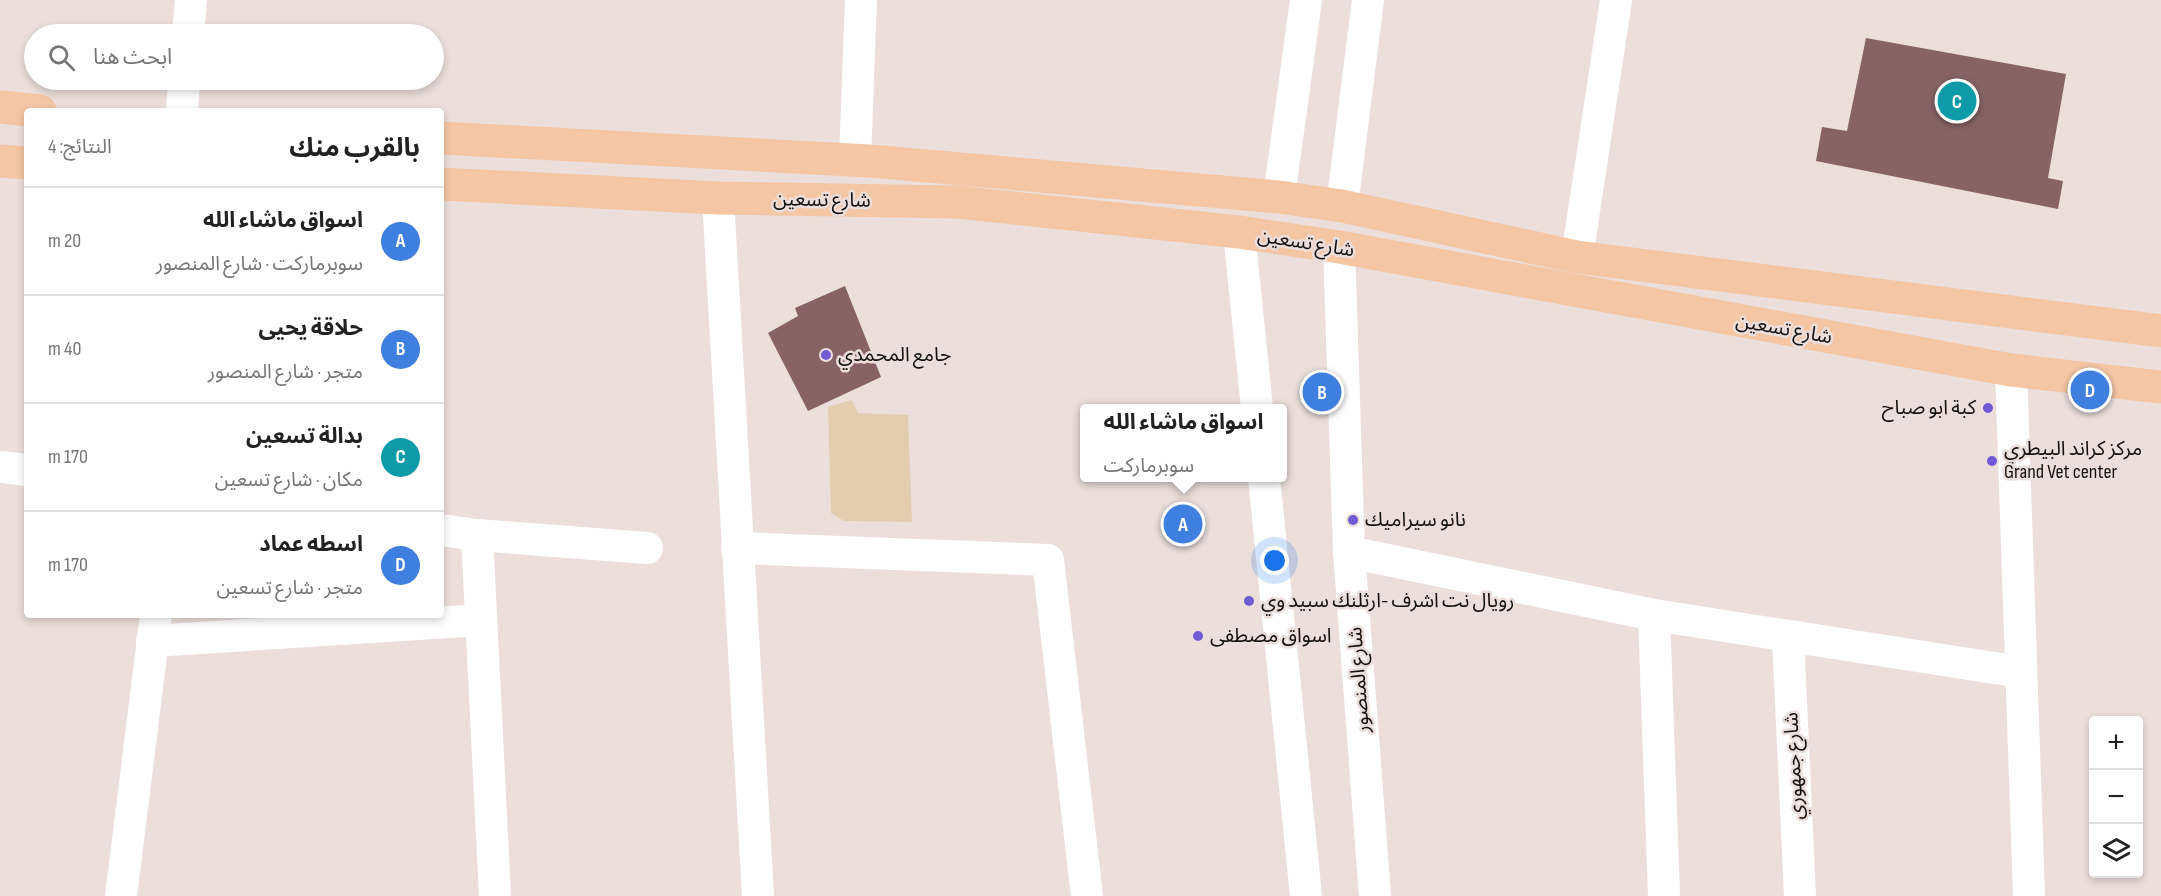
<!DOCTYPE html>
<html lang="ar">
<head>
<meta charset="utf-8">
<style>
  :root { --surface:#fff; --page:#f2f2f2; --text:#222; --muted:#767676; --line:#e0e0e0; --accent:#705bd5 }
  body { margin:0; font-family:"Sofia Sans Condensed","Noto Sans Arabic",sans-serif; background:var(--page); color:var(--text); direction:rtl }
  .controls { position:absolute; right:18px; bottom:18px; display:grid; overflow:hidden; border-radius:6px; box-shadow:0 3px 9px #0003 }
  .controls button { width:54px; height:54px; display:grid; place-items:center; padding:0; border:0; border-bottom:2px solid var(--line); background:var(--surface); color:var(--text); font:30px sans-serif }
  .you { position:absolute; left:1275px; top:561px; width:21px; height:21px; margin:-15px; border:4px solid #fff; border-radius:50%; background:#1a73e8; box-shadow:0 0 0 9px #1a73e833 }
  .badge { display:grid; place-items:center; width:39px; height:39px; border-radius:50%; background:var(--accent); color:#fff; font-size:20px; font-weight:700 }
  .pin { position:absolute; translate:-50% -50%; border:3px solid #fff; box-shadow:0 2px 6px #0006 }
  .popup { position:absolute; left:1080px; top:404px; width:207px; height:78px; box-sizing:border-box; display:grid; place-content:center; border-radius:6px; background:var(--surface); filter:drop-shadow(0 2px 4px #0005); font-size:20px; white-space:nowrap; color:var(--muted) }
  .popup b { font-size:22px; color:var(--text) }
  .popup::after { content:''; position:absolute; left:50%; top:100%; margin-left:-12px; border:12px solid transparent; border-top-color:var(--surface) }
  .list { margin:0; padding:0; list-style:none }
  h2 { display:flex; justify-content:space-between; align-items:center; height:78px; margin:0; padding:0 24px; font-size:26px }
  h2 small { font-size:20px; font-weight:400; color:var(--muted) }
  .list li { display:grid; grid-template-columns:39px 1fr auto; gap:18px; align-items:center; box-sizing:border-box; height:108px; padding:0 24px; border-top:2px solid var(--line) }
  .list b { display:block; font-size:22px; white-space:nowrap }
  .list p { margin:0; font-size:20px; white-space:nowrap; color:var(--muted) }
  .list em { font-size:20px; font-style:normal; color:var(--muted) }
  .icon { flex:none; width:33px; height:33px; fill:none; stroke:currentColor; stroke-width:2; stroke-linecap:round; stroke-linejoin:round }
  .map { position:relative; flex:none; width:2161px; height:896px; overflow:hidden; direction:ltr }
  .search { position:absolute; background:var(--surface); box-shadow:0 3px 9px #0003; left:24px; top:24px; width:420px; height:66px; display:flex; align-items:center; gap:15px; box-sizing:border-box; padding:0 21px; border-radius:33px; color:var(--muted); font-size:22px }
  .panel { position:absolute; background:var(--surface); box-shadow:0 3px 9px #0003; left:24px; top:108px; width:420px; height:510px; border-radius:6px; direction:rtl }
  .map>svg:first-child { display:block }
  .green { fill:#e2ceaf }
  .building { fill:#876366 }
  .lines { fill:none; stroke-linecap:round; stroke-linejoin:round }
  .minor { stroke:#fff; stroke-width:32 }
  .major { stroke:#f4c6a4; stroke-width:33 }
  .poi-dot { fill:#705bd5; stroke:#ebdedb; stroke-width:2 }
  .labels { text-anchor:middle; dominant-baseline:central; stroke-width:5; stroke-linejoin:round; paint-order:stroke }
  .street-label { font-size:20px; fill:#14100f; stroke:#ebdedb }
  .poi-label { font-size:20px; fill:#14100f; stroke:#ebdedb; text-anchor:start }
</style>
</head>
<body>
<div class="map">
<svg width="2161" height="896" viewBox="0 0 2161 896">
  <rect width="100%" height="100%" fill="#ebdedb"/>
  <polygon class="green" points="852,400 858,413 908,415 912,522 844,521 831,513 828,407"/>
  <g class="building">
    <polygon points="1866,38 2066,74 2048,178 2063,181 2058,209 1816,161 1822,127 1847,131"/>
    <polygon points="845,286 881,377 808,411 768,333 798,316 795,308"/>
  </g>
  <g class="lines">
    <g class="minor">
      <polyline points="188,34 191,0"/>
      <polyline points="182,111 184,80"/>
      <polyline points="855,160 861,0"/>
      <polyline points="1279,197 1306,0"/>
      <polyline points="718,198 758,896"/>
      <polyline points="1342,206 1368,0"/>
      <polyline points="1239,232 1257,408"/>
      <polyline points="1339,247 1349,552 1375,896"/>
      <polyline points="1577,257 1616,0"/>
      <polyline points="2011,370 2029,896"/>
      <polyline points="0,467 27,470"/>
      <polyline points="1264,478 1306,896"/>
      <polyline points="441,530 477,535 647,548"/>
      <polyline points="477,535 495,896"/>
      <polyline points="737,548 1048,560 1087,896"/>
      <polyline points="1349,552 1654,615 2020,672"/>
      <polyline points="1654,615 1664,896"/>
      <polyline points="1788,637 1800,896"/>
      <polyline points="152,641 481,620"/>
      <polyline points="121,896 156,615"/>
    </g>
    <g class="major">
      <polyline points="0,107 40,111"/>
      <polyline points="441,138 870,161 1279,197 1342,206 1577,257 2161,331"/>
      <polyline points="0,161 27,163"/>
      <polyline points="441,184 718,198 957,202 1239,232 1339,247 2011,370 2161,387"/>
    </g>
  </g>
  <g class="poi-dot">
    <circle cx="826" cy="355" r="6"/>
    <circle cx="1988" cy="408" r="6"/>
    <circle cx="1992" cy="461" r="6"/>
    <circle cx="1353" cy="520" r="6"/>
    <circle cx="1249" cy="601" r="6"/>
    <circle cx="1198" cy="636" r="6"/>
  </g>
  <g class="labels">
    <g class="street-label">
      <text transform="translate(822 200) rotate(1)">شارع تسعين</text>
      <text transform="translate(1306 243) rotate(9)">شارع تسعين</text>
      <text transform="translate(1784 329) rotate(10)">شارع تسعين</text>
      <text transform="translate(1359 680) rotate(-94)">شارع المنصور</text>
      <text transform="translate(1794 766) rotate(-93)">شارع جمهوري</text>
    </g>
    <g class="poi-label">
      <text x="838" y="355">جامع المحمدي</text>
      <text x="1976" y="408" text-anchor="end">كبة ابو صباح</text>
      <text x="2004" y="449">مركز كراند البيطري<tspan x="2004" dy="23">Grand Vet center</tspan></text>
      <text x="1365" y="520">نانو سيراميك</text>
      <text x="1261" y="601">رويال نت اشرف -ارثلنك سبيد وي</text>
      <text x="1210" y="636">اسواق مصطفى</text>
    </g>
  </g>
</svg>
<div class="controls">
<button>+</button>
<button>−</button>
<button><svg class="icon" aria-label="layers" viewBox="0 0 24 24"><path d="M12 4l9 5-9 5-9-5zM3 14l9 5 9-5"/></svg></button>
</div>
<div class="you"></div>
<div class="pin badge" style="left:1183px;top:524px;background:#3f7fe0">A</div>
<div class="popup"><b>اسواق ماشاء الله</b>سوبرماركت</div>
<div class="pin badge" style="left:1322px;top:392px;background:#3f7fe0">B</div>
<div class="pin badge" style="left:1957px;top:101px;background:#0f9aa8">C</div>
<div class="pin badge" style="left:2090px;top:390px;background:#3f7fe0">D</div>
<div class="search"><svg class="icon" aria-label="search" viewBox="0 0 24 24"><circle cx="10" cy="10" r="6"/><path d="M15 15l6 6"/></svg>ابحث هنا</div>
<section class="panel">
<h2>بالقرب منك<small>النتائج: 4</small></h2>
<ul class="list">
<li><span class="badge" style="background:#3f7fe0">A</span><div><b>اسواق ماشاء الله</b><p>سوبرماركت · شارع المنصور</p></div><em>20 m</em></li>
<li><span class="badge" style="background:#3f7fe0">B</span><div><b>حلاقة يحيى</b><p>متجر · شارع المنصور</p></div><em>40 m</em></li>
<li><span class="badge" style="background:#0f9aa8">C</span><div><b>بدالة تسعين</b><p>مكان · شارع تسعين</p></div><em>170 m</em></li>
<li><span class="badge" style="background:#3f7fe0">D</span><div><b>اسطه عماد</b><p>متجر · شارع تسعين</p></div><em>170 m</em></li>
</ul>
</section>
</div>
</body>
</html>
